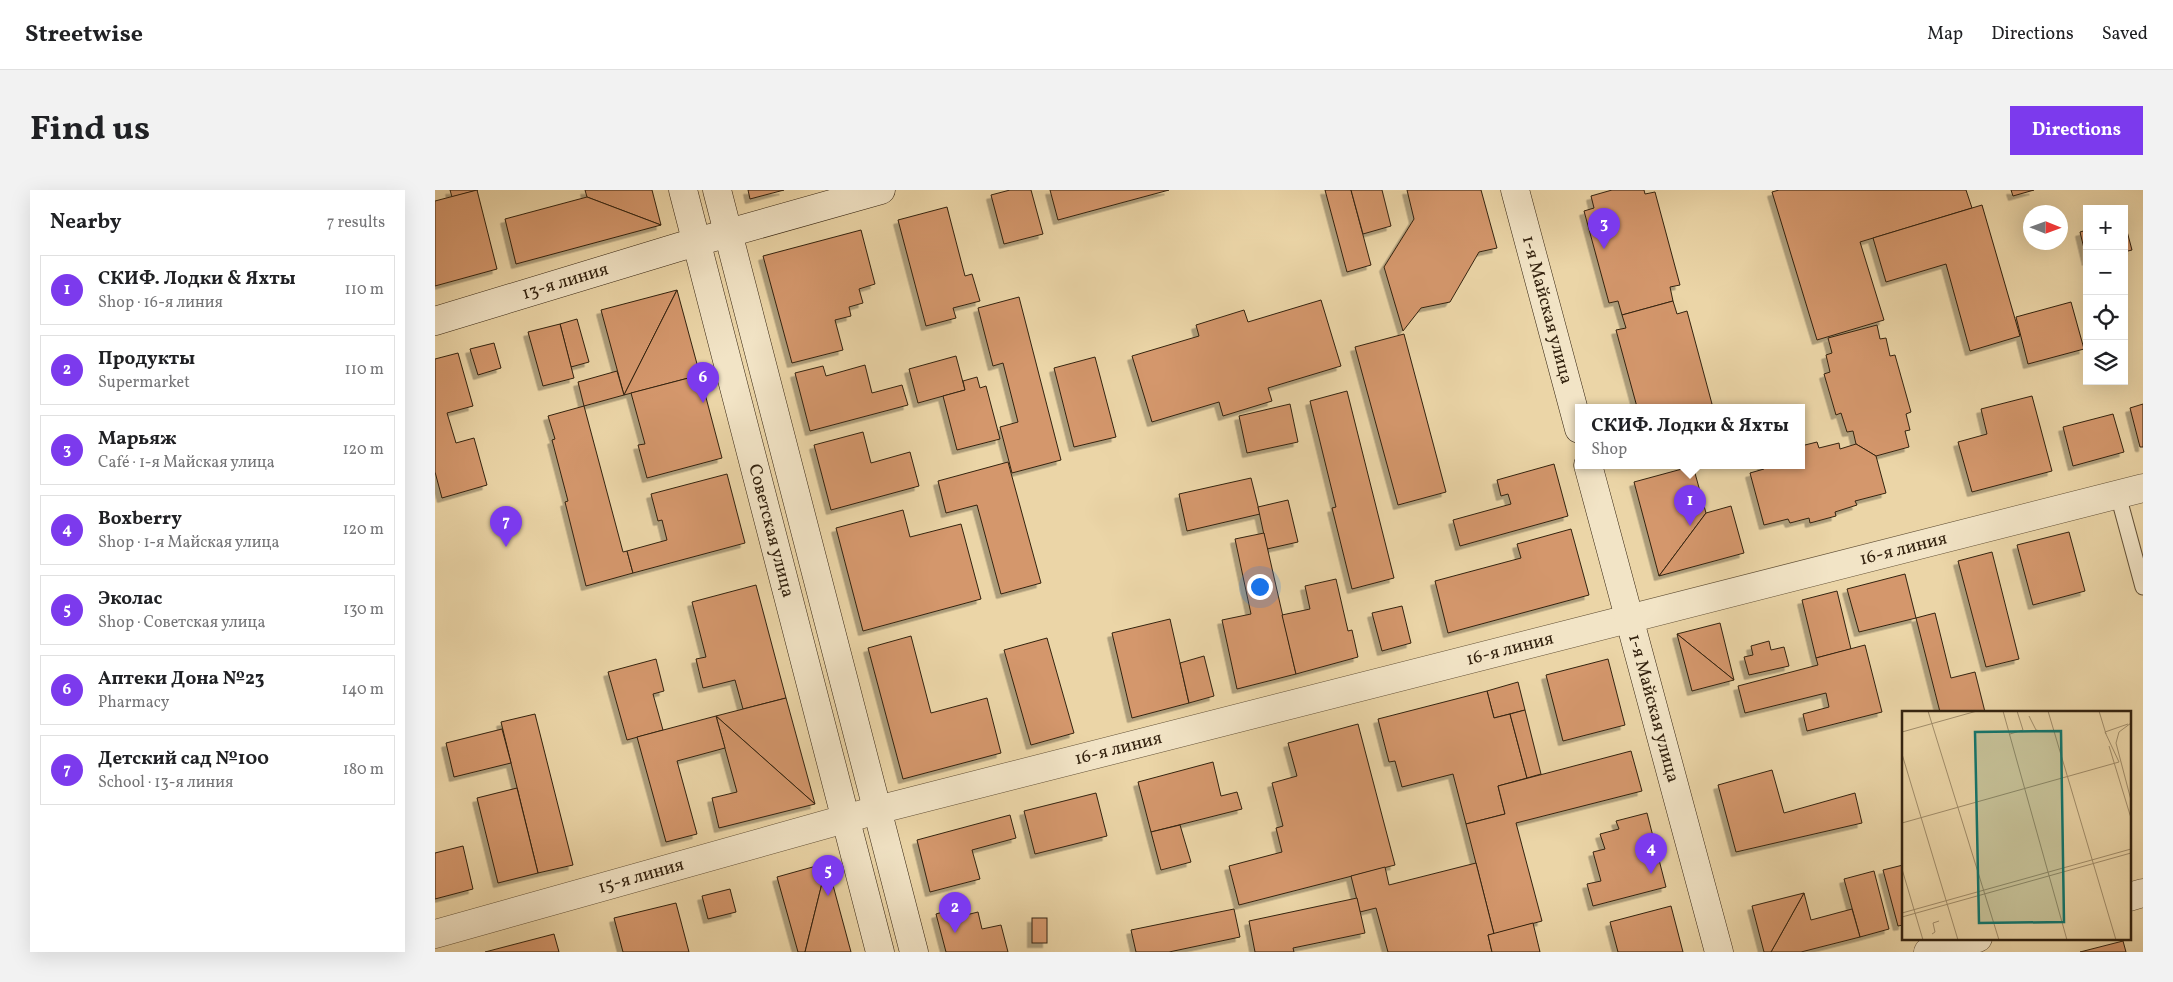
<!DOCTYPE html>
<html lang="en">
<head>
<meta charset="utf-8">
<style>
  :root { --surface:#fff; --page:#f2f2f2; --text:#202124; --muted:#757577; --line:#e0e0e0; --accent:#7c3aed }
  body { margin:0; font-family:Vollkorn,serif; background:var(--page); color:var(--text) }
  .controls { position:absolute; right:15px; top:15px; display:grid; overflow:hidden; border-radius:0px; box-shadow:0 5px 20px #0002 }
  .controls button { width:45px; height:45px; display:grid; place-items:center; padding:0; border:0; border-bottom:1px solid var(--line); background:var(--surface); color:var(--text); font:25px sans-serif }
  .compass { position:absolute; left:1588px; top:15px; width:45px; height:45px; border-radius:50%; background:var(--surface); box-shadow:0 5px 20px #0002; rotate:91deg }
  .you { position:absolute; left:824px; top:396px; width:18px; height:18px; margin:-12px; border:4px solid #fff; border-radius:50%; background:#1a73e8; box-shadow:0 0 0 8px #1a73e833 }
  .badge { display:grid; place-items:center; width:32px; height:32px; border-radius:50%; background:var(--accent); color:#fff; font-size:16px; font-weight:700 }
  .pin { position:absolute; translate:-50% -41px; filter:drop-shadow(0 1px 2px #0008) }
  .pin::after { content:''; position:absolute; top:26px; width:18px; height:15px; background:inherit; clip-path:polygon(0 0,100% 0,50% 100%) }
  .popup { position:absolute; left:1140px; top:214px; width:230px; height:65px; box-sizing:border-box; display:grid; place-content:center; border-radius:0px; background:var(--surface); filter:drop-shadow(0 1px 4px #0005); font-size:16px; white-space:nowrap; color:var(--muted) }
  .popup b { font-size:19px; color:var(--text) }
  .popup::after { content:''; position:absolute; left:50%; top:100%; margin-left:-10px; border:10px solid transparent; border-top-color:var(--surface) }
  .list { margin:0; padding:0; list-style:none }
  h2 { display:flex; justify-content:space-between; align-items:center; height:65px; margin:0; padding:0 20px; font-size:21px }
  h2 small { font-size:16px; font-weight:400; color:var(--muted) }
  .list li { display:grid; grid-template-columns:32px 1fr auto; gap:15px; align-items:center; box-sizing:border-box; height:70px; margin:0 10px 10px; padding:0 10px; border:1px solid var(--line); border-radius:0px }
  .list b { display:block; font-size:19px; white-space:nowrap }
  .list p { margin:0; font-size:16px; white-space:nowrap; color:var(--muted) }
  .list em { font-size:16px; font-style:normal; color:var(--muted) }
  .icon { flex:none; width:28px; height:28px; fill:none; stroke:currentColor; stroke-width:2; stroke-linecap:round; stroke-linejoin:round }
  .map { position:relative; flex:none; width:1708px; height:762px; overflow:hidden; border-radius:0px }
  header { display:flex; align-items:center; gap:30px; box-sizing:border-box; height:70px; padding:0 25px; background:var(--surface); border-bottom:1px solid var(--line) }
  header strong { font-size:24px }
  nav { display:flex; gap:28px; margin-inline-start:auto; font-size:18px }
  .intro { display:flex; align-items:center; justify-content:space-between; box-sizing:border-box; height:120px; padding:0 30px }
  h1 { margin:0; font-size:35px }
  .button { padding:12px 22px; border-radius:0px; background:var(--accent); color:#fff; font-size:18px; font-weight:700 }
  main { display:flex; gap:30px; padding:0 30px }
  aside { flex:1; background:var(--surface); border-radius:0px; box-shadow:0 5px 20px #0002 }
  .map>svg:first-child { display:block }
  .building { fill:#d4976c; stroke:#33220f; filter:url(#shadow) }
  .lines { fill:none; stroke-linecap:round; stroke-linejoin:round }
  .lane-casing { stroke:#614f35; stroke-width:17 }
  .street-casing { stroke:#614f35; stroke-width:29 }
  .secondary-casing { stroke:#33220f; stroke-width:29 }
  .lane { stroke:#f2e4c6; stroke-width:15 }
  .street { stroke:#f2e4c6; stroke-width:28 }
  .secondary { stroke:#f2e4c6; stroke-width:28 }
  .labels { text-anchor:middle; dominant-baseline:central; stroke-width:4; stroke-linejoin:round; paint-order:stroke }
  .street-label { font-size:18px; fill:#33220f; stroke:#f2e4c6 }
  .inset-road { fill:none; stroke:#a18d6a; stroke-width:1 }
  .view { fill:#0f766e; fill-opacity:0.15; stroke:#0f766e; stroke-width:2.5 }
  .inset-edge { fill:none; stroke:#33220f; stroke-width:2.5 }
</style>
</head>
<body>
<header>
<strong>Streetwise</strong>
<nav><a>Map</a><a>Directions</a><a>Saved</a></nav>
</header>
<div class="intro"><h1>Find us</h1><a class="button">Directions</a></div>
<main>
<aside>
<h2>Nearby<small>7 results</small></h2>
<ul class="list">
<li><span class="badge">1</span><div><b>СКИФ. Лодки &amp; Яхты</b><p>Shop · 16-я линия</p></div><em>110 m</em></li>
<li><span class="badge">2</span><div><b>Продукты</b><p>Supermarket</p></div><em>110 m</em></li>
<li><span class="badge">3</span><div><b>Марьяж</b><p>Café · 1-я Майская улица</p></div><em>120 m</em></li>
<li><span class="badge">4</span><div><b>Boxberry</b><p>Shop · 1-я Майская улица</p></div><em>120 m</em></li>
<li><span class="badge">5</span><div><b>Эколас</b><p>Shop · Советская улица</p></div><em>130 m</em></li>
<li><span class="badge">6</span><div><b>Аптеки Дона №23</b><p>Pharmacy</p></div><em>140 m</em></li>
<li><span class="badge">7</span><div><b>Детский сад №100</b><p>School · 13-я линия</p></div><em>180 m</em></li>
</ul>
</aside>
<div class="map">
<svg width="1708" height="762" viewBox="0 0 1708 762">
  <defs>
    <filter id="shadow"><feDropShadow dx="-4.5" dy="4.5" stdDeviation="0" flood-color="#0004"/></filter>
  </defs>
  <rect width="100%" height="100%" fill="#ebd5a7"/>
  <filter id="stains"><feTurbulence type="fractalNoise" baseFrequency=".004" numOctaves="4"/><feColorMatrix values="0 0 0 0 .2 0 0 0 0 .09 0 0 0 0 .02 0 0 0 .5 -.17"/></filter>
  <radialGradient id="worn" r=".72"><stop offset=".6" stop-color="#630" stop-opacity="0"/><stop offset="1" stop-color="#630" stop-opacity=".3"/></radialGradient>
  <g class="building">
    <polygon points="15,0 43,0 17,7"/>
    <polygon points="42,0 62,79 0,96 0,11"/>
    <polygon points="150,0 217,0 226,35 152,7"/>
    <polygon points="313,0 349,0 315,9"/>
    <polygon points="575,0 596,0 608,44 569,54 556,5"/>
    <polygon points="615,0 734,0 623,30"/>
    <polygon points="890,0 916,0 936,75 912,82"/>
    <polygon points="916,0 947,0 956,36 928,44"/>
    <polygon points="972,0 1046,0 1062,58 1044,62 1015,112 986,118 968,141 949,77 979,29"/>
    <polygon points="1177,0 1209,0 1210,4 1220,2 1245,95 1235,97 1238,111 1187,125 1183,111 1174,113 1149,21 1159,18 1156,6"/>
    <polygon points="1344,0 1531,0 1537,18 1425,52 1449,130 1382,150 1337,2"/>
    <polygon points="1576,0 1599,0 1578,6"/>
    <polygon points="152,7 226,35 81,74 70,29"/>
    <polygon points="1547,15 1585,146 1535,161 1511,74 1451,92 1438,48"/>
    <polygon points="512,17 530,86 537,84 545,111 518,118 521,128 491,136 463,30"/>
    <polygon points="1689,30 1697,60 1689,62"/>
    <polygon points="426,40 440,94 424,99 428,113 414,117 416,126 400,130 408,160 357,173 328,66"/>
    <polygon points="1652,40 1652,71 1645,42"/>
    <polygon points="242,100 189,205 166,120"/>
    <polygon points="242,100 265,185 189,205"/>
    <polygon points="584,107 626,270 577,283 565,237 583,232 568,173 558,176 543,118"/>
    <polygon points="886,110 906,176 833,198 837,211 788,226 784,212 717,232 697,166 764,146 761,135 809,120 813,132"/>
    <polygon points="1238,111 1242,124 1252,121 1277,214 1267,217 1202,217 1181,140 1191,138 1187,125"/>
    <polygon points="1636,112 1649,159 1593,174 1581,127"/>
    <polygon points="142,129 154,172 136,177 125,134"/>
    <polygon points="125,134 139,188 108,196 93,142"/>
    <polygon points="1442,135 1445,149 1451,148 1455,166 1460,165 1476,222 1471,224 1475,240 1470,241 1474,257 1441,266 1421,254 1418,241 1412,242 1406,223 1401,225 1389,184 1395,182 1391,165 1397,163 1393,148"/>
    <polygon points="969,144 1011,302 963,315 920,157"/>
    <polygon points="59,153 66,178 43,185 35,159"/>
    <polygon points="23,163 38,216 12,223 21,253 39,248 52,295 7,308 0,282 0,169"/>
    <polygon points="521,166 530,200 483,213 474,179"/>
    <polygon points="660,167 681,247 639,257 619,178"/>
    <polygon points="430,175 437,203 467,195 473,215 375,241 360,183 388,176 391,186"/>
    <polygon points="182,181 189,205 149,216 143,192"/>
    <polygon points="265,185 287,268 212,288 203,255 210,254 196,203"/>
    <polygon points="542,187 545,198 551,196 565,249 522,260 508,206 530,200 528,191"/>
    <polygon points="912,201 959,388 917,399 897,318 901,317 875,211"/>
    <polygon points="1597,206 1617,281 1537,302 1523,252 1552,244 1546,219"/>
    <polygon points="855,214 863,252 812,263 804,226"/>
    <polygon points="1708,214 1708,257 1705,257 1695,218"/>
    <polygon points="149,216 188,362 192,361 198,383 151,396 130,312 133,311 117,250 120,249 113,226"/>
    <polygon points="1678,224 1689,262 1638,276 1628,237"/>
    <polygon points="428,242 436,273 475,262 484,296 396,320 379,255"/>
    <polygon points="1382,252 1384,258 1404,253 1405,259 1421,254 1441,266 1451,303 1420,311 1422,315 1400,322 1401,326 1375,333 1374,328 1355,333 1353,329 1329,335 1315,283 1329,279 1327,275 1366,275 1366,256"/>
    <polygon points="573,272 606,393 566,404 542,315 511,323 503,291"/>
    <polygon points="1119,274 1133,326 1025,356 1018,330 1076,314 1073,304 1066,306 1062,290"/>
    <polygon points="1258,276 1271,323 1224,386 1199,292"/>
    <polygon points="292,284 310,353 198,383 192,361 232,350 227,330 223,331 216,304"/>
    <polygon points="816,288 825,324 752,341 744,304"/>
    <polygon points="853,310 863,352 832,359 823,317"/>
    <polygon points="1296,316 1309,363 1224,386 1271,323"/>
    <polygon points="468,320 475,347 526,334 546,409 428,441 401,338"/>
    <polygon points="1136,339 1154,405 1013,443 1000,391 1086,368 1082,354"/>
    <polygon points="1634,342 1650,401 1598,415 1582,355"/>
    <polygon points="829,343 861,484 802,499 787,430 816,424 800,349"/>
    <polygon points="1557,362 1584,469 1551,477 1523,371"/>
    <polygon points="1470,384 1481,428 1424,442 1412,399"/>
    <polygon points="901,389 913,441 917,440 923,467 861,484 847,425 875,419 870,396"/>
    <polygon points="321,395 351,508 308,519 300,490 268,498 261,469 271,467 257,412"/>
    <polygon points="1402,401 1416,459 1381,468 1367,410"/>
    <polygon points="967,416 976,453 947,461 937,423"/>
    <polygon points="1500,423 1516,488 1540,482 1550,522 1505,522 1481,428"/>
    <polygon points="735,429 754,513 697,528 677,443"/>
    <polygon points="1285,433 1299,490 1242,444"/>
    <polygon points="1242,444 1299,490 1257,501"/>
    <polygon points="476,446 496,523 552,508 566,563 468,589 433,458"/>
    <polygon points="612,448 639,543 596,555 569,460"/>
    <polygon points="1334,451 1336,460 1349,457 1354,476 1314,485 1309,467 1318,465 1316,456"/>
    <polygon points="1430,455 1447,522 1372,541 1368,524 1394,517 1391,503 1310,523 1303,496 1383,475 1381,468"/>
    <polygon points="769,466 779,506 754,513 745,473"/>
    <polygon points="221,469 229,501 218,504 228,540 192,550 173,482"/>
    <polygon points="1173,469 1190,535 1128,551 1111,485"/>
    <polygon points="1083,492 1090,520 1059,528 1052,501"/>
    <polygon points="1052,501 1059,528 1075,524 1092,588 1063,596 1070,624 1031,634 1018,584 967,597 960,571 954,572 943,529"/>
    <polygon points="351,508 380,614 281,526"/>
    <polygon points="1090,520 1106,584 1092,588 1075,524"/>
    <polygon points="100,524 138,675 103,683 66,532"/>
    <polygon points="281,526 380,614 284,638 277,608 302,602"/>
    <polygon points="281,526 290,558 242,571 262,644 231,652 202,547"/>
    <polygon points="923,534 960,675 804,715 794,676 847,662 841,638 848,636 837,593 862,586 853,553"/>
    <polygon points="67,539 76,573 19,587 11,553"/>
    <polygon points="1196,561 1207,601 1081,633 1107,731 1059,744 1031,634 1070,624 1063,596"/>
    <polygon points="778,572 786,606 802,602 807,619 716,642 703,592"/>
    <polygon points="1337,580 1349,623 1420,603 1427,633 1301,662 1283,595"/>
    <polygon points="82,598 103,683 63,693 42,608"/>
    <polygon points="661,603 672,646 600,664 589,621"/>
    <polygon points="1212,623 1231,697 1158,716 1152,694 1166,691 1158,662 1170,659 1165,644 1184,639 1181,631"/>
    <polygon points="575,625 581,648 537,660 545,689 495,702 482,650"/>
    <polygon points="745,635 756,672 726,680 716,642"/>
    <polygon points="28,656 38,699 0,709 0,663"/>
    <polygon points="392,673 370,762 363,762 342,687"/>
    <polygon points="392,673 416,762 370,762"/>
    <polygon points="1041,673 1059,744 1053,745 1057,762 953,762 941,718 925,722 916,686 950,677 954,695"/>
    <polygon points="1468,675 1468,735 1463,736 1448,680"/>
    <polygon points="1439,681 1454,739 1425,747 1409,689"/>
    <polygon points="295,699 301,722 273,729 267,706"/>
    <polygon points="1369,703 1376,730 1417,719 1425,747 1366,762 1336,762"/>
    <polygon points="1369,703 1336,762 1329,762 1317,716"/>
    <polygon points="922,708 930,743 858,758 859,762 820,762 814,731"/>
    <polygon points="241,713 254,762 188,762 179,728"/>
    <polygon points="1236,716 1248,762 1183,762 1175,732"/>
    <polygon points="525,717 527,726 543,722 547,739 566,735 573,762 511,762 501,724"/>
    <polygon points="799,719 805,747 734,762 701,762 696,740"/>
    <rect x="597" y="728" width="15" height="25"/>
    <polygon points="1098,733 1105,762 1057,762 1053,745"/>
    <polygon points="119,744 124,762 50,762"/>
    <polygon points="1688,751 1691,762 1645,762"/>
  </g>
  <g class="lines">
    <g class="lane-casing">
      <polyline id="lane" points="1683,305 1708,397"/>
    </g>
    <g class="street-casing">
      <g id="street">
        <polyline points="1694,707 1708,703"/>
        <path id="s1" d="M0 744 442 620 1708 298"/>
        <polyline points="1493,762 1543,748"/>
      </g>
    </g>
    <g class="secondary-casing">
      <g id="secondary">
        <path id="s2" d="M248 0 445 762"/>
        <polyline points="282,0 479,762"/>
        <path id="s3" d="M1080 0 1144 239"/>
        <path id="s4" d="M0 131 244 57 446 0"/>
        <path id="s5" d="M1153 275 1284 762"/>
      </g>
    </g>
    <use href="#lane" class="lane"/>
    <use href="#street" class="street"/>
    <use href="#secondary" class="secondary"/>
  </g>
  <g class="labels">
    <g class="street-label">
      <text stroke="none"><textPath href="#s4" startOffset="136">13-я линия</textPath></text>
      <text stroke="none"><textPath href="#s3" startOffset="124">1-я Майская улица</textPath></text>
      <text stroke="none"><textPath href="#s2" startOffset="352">Советская улица</textPath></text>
      <text stroke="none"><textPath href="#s1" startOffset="1518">16-я линия</textPath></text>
      <text stroke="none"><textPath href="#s1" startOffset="1112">16-я линия</textPath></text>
      <text stroke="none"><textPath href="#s5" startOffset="252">1-я Майская улица</textPath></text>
      <text stroke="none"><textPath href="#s1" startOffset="708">16-я линия</textPath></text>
      <text stroke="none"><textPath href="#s1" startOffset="214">15-я линия</textPath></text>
    </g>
  </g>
  <g transform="translate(1467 521)">
    <rect width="229" height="229" fill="#ebd5a7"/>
    <path class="inset-road" d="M26 0 97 229M101 0 165 229M146 0 214 229M197 0 204 23M127 5 134 19 138 20M229 12 217 21 214 32 229 89M0 21 75 0M203 21 226 13M108 23 121 19 115 0M207 35 229 107M0 43 56 229M0 112 217 51 203 21M0 158 21 229M0 202 229 138M0 206 229 142M30 223 33 221 31 212 37 210"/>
    <path class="view" d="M159 20 162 211 77 212 73 21Z"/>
    <rect width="229" height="229" class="inset-edge"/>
  </g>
  <rect width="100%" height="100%" filter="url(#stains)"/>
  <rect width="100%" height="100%" fill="url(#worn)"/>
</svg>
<div class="controls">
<button>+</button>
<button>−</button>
<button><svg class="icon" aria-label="locate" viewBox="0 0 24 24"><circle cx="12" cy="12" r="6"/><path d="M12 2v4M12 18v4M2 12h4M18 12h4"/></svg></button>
<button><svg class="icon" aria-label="layers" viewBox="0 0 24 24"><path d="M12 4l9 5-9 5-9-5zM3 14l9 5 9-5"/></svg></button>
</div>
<svg class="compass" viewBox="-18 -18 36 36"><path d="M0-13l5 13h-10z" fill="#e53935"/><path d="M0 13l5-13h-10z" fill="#757577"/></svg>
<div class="you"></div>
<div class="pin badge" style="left:1255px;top:336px">1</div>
<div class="popup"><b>СКИФ. Лодки &amp; Яхты</b>Shop</div>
<div class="pin badge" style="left:520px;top:743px">2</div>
<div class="pin badge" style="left:1169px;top:59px">3</div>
<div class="pin badge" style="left:1216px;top:684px">4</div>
<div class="pin badge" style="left:393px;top:706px">5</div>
<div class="pin badge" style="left:268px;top:213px">6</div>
<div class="pin badge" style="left:71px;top:357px">7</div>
</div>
</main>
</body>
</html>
